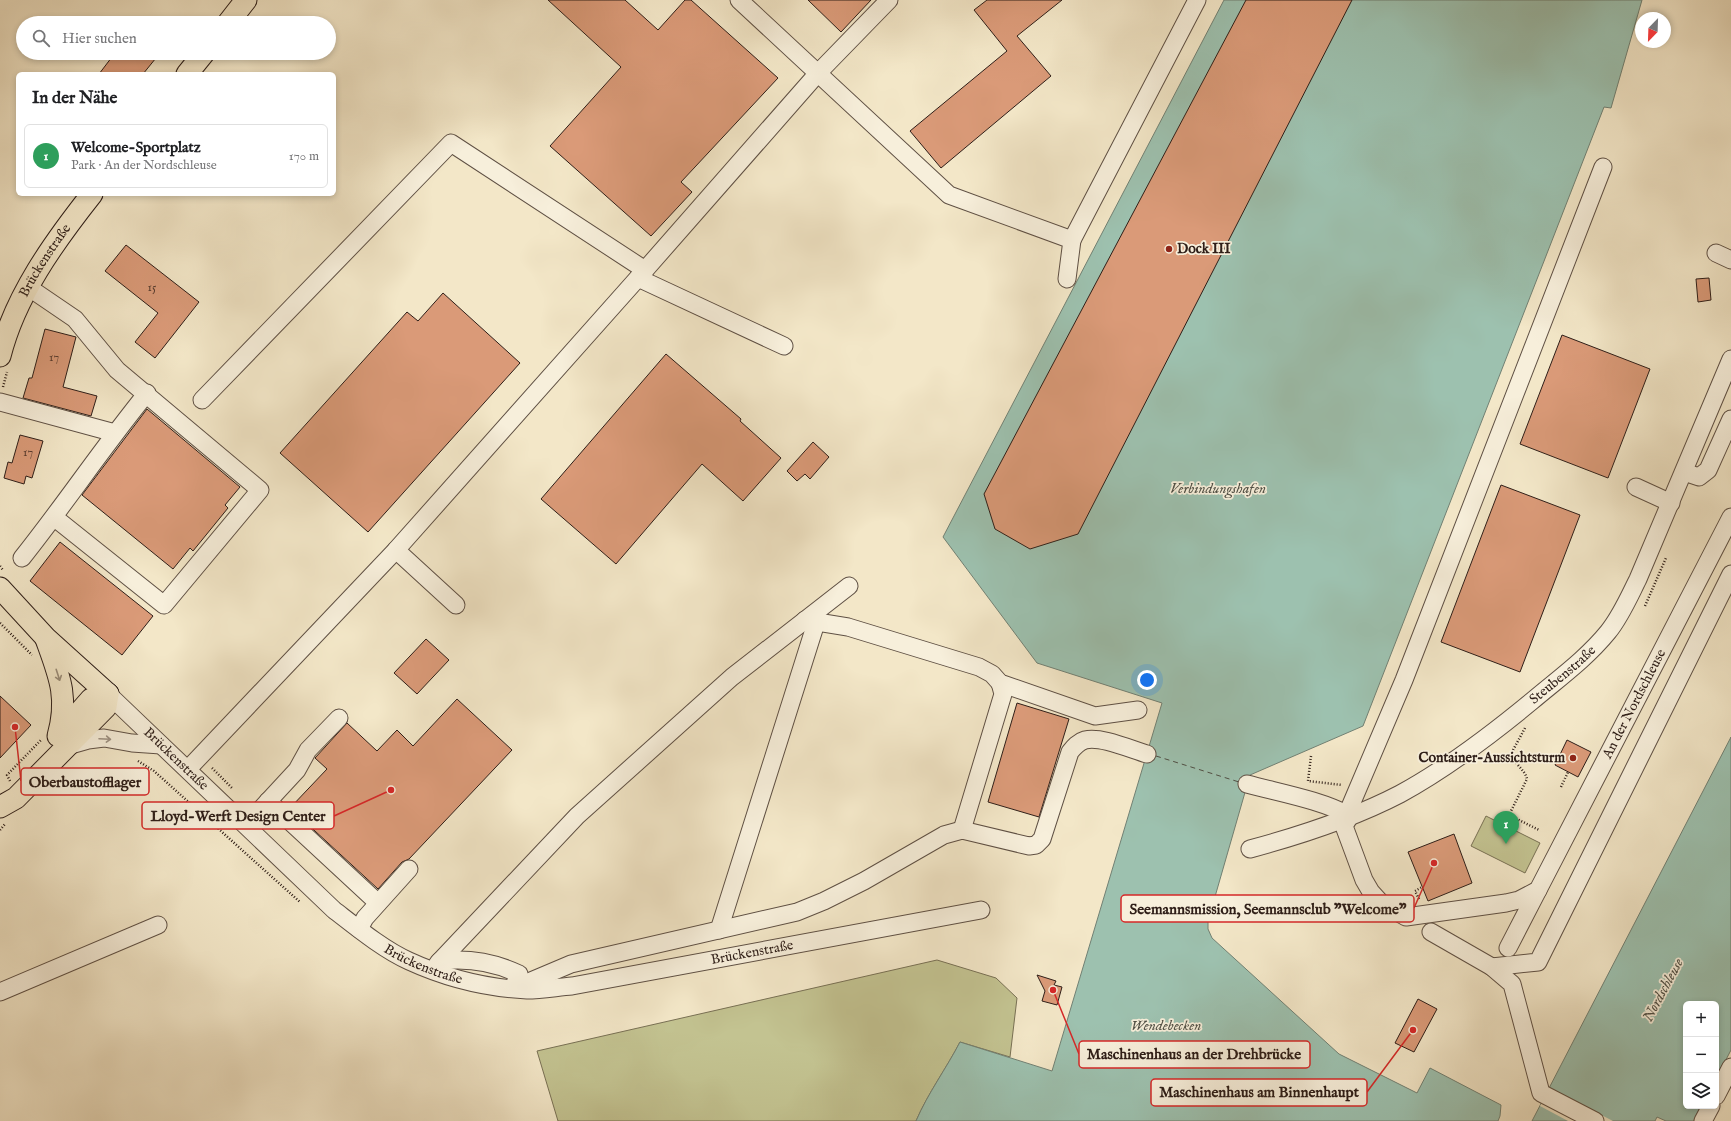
<!DOCTYPE html>
<html lang="de">
<head>
<meta charset="utf-8">
<style>
  :root { --surface:#fff; --page:#f6f6f6; --text:#202124; --muted:#757577; --line:#e0e0e0; --accent:#ea580c }
  body { margin:0; font-family:"IM FELL English",serif; background:var(--page); color:var(--text) }
  .controls { position:absolute; right:12px; bottom:12px; display:grid; overflow:hidden; border-radius:6px; box-shadow:0 2px 6px #0003 }
  .controls button { width:36px; height:36px; display:grid; place-items:center; padding:0; border:0; border-bottom:1px solid var(--line); background:var(--surface); color:var(--text); font:20px sans-serif }
  .compass { position:absolute; left:1635px; top:12px; width:36px; height:36px; border-radius:50%; background:var(--surface); box-shadow:0 2px 6px #0003; rotate:203deg }
  .you { position:absolute; left:1147px; top:680px; width:14px; height:14px; margin:-10px; border:3px solid #fff; border-radius:50%; background:#1a73e8; box-shadow:0 0 0 6px #1a73e833 }
  .badge { display:grid; place-items:center; width:26px; height:26px; border-radius:50%; background:var(--accent); color:#fff; font-size:13px; font-weight:700 }
  .pin { position:absolute; translate:-50% -33px; filter:drop-shadow(0 1px 2px #0008) }
  .pin::after { content:''; position:absolute; top:21px; width:14px; height:12px; background:inherit; clip-path:polygon(0 0,100% 0,50% 100%) }
  .list { margin:0; padding:0; list-style:none }
  h2 { display:flex; justify-content:space-between; align-items:center; height:52px; margin:0; padding:0 16px; font-size:17px }
  h2 small { font-size:13px; font-weight:400; color:var(--muted) }
  .list li { display:grid; grid-template-columns:26px 1fr auto; gap:12px; align-items:center; box-sizing:border-box; height:64px; margin:0 8px 8px; padding:0 8px; border:1px solid var(--line); border-radius:6px }
  .list b { display:block; font-size:15px; white-space:nowrap }
  .list p { margin:0; font-size:13px; white-space:nowrap; color:var(--muted) }
  .list em { font-size:13px; font-style:normal; color:var(--muted) }
  .icon { flex:none; width:22px; height:22px; fill:none; stroke:currentColor; stroke-width:2; stroke-linecap:round; stroke-linejoin:round }
  .map { position:relative; flex:none; width:1731px; height:1121px; overflow:hidden }
  .search { position:absolute; background:var(--surface); box-shadow:0 2px 6px #0003; left:16px; top:16px; width:320px; height:44px; display:flex; align-items:center; gap:10px; box-sizing:border-box; padding:0 14px; border-radius:22px; color:var(--muted); font-size:15px }
  .panel { position:absolute; background:var(--surface); box-shadow:0 2px 6px #0003; left:16px; top:72px; width:320px; height:124px; border-radius:6px }
  .map>svg:first-child { display:block }
  .green { fill:#c3c391; stroke:#787054 }
  .water { fill:#9dc1af; stroke:#718073 }
  .pier { fill:#f3e7c8 }
  .lines { fill:none; stroke-linecap:round; stroke-linejoin:round }
  .ferry { stroke:#4f4f45; stroke-width:1; stroke-dasharray:5 4; stroke-linecap:butt }
  .building { fill:#da9a78; stroke:#2e1e18 }
  .minor-casing { stroke:#5f5044; stroke-width:19 }
  .major-casing { stroke:#2e1e18; stroke-width:23 }
  .path { stroke:#2e1e18; stroke-width:2.5; stroke-dasharray:1 2; stroke-linecap:butt }
  .minor { stroke:#f7efdb; stroke-width:17 }
  .major { stroke:#f3e7c8; stroke-width:21 }
  .oneway { stroke:#9a8d79 }
  .oneway2 { stroke:#9d9183 }
  .poi-dot { fill:#8f2418; stroke:#f7efdb; stroke-width:1.5 }
  .labels { text-anchor:middle; dominant-baseline:central; stroke-width:3.5; stroke-linejoin:round; paint-order:stroke }
  .number-label { font-size:12px; fill:#593d30 }
  .poi-label { font-size:14px; font-weight:bold; fill:#2e1e18; stroke:#f7efdb; text-anchor:start }
  .street-label { font-size:14px; fill:#2e1e18; stroke:#f7efdb }
  .water-label { font-size:15px; font-style:italic; fill:#4f4f45; stroke:#f7efdb }
  .leader { fill:none; stroke:#d62828; stroke-width:1.5 }
  .callout-dot { fill:#d62828; stroke:#f7efdb; stroke-width:1.5 }
  .callout { fill:#f7efdb; stroke:#d62828; stroke-width:1.5 }
  .callout-label { font-size:15px; text-anchor:middle; font-weight:bold; fill:#2e1e18 }
</style>
</head>
<body>
<div class="map">
<svg width="1731" height="1121" viewBox="0 0 1731 1121">
  <rect width="100%" height="100%" fill="#f3e7c8"/>
  <filter id="stains"><feTurbulence type="fractalNoise" baseFrequency=".005" numOctaves="4"/><feColorMatrix values="0 0 0 0 .2 0 0 0 0 .09 0 0 0 0 .02 0 0 0 .5 -.17"/></filter>
  <radialGradient id="worn" r=".72"><stop offset=".6" stop-color="#630" stop-opacity="0"/><stop offset="1" stop-color="#630" stop-opacity=".3"/></radialGradient>
  <g class="green">
    <polygon points="1486,816 1540,843 1525,873 1471,846"/>
    <path d="M937 960 996 978 1017 998 1010 1057 960 1042C946 1069 928 1093 916 1121H558L537 1051Z"/>
  </g>
  <g class="water">
    <path d="M1224 0H1642L1611 108 1604 107 1363 726 1250 775 1208 921V929L1212 938 1339 1054 1417 1093 1430 1068 1501 1105 1500 1116 1498 1121H916C928 1093 946 1069 960 1042L1052 1071 1162 703 1037 663 943 537Z"/>
    <polygon points="1731,737 1731,1050 1716,1079 1716,1004 1686,1004 1686,1106 1702,1106 1694,1121 1666,1121 1657,1117 1655,1121 1532,1121"/>
  </g>
  <polygon class="pier" points="1549,1088 1613,1121 1568,1121 1540,1106"/>
  <g class="lines">
    <polyline class="ferry" points="1156,756 1239,782"/>
  </g>
  <g class="building">
    <polygon points="548,0 625,0 658,30 685,0 691,0 778,78 681,182 692,192 651,236 550,146 621,67"/>
    <polygon points="808,0 871,0 841,32"/>
    <polygon points="987,0 1062,0 1017,36 1051,76 941,168 910,131 1007,51 974,10"/>
    <polygon points="1246,0 1352,0 1078,534 1030,549 995,529 984,494"/>
    <polygon points="115,53 160,53 143,74 99,74"/>
    <polygon points="126,245 199,302 155,358 135,342 158,313 105,271"/>
    <polygon points="1709,278 1711,300 1698,302 1696,279"/>
    <polygon points="443,293 520,363 368,532 280,453 407,312 418,321"/>
    <polygon points="45,329 76,337 63,387 97,396 91,416 23,398 29,378 32,378"/>
    <polygon points="1562,335 1650,369 1608,478 1520,444"/>
    <polygon points="666,354 741,419 740,421 781,458 743,501 702,464 616,564 541,499"/>
    <polygon points="147,409 240,487 225,505 228,508 193,551 190,548 173,569 82,495"/>
    <polygon points="20,435 43,441 32,478 26,476 24,484 4,478 8,462 12,463"/>
    <polygon points="813,442 829,457 810,479 805,474 797,481 787,471"/>
    <polygon points="1501,485 1580,515 1520,672 1441,642"/>
    <polygon points="60,542 153,616 122,655 30,581"/>
    <polygon points="426,639 449,660 417,694 394,673"/>
    <polygon points="0,696 31,725 0,758"/>
    <polygon points="457,699 512,750 409,859 402,862 378,889 290,808 327,769 315,758 347,723 377,751 397,730 413,746"/>
    <polygon points="1017,703 1069,719 1039,817 988,802"/>
    <polygon points="1567,740 1591,752 1578,777 1555,765"/>
    <polygon points="1454,834 1472,883 1428,901 1408,852"/>
    <polygon points="1037,975 1056,981 1054,985 1062,987 1057,1005 1042,1001 1045,991"/>
    <polygon points="1418,999 1437,1009 1414,1052 1395,1043"/>
  </g>
  <g class="lines">
    <g class="minor-casing">
      <g id="minor">
        <polyline points="739,0 949,195 1072,240 1067,279"/>
        <polyline points="1072,240 1197,0"/>
        <polyline points="1716,253 1731,260"/>
        <polyline points="638,278 784,346"/>
        <polyline points="28,287 75,319 117,370 260,490 164,605 55,518"/>
        <polyline points="202,400 451,143 645,270"/>
        <polyline points="0,402 115,433"/>
        <polyline points="1684,472 1699,477 1708,470 1731,419"/>
        <polyline points="1636,487 1671,503"/>
        <polyline points="396,550 456,605"/>
        <path d="M22 558C65 504 103 447 147 393"/>
        <polyline points="805,620 848,627 979,667 992,674 1000,683 1095,716 1138,710"/>
        <path id="s1" d="M108 694 334 910C356 927 384 950 409 961 446 978 487 988 527 990 542 990 558 987 572 986L981 910"/>
        <polyline points="67,746 88,740 104,738 132,743 161,745"/>
        <polyline points="188,769 396,550 645,270 818,73 889,0"/>
        <path d="M1247 784C1280 793 1321 800 1350 816"/>
        <polyline points="268,801 378,903"/>
        <polyline points="1350,816 1350,807 1404,680 1603,167"/>
        <path id="s2" d="M1350 816 1344 826 1364 880 1371 892 1381 903 1406 917 1506 903 1519 900 1538 890 1731 517"/>
        <polyline points="247,824 297,770 308,750 339,718"/>
        <polyline points="962,830 1003,694 1000,683"/>
        <path id="s3" d="M1250 849C1302 835 1352 819 1400 794 1446 769 1492 734 1532 701 1558 679 1586 659 1608 632 1621 616 1629 597 1638 579L1731 359"/>
        <polyline points="359,929 365,918 409,869"/>
        <polyline points="719,930 816,623"/>
        <polyline points="1431,932 1492,967 1512,984 1541,1093 1595,1121"/>
        <polyline points="1508,948 1538,890"/>
        <polyline points="440,961 577,816 732,677 849,586"/>
        <path d="M438 963 440 961C467 958 494 962 519 974L513 988"/>
        <polyline points="1492,967 1538,962 1731,574"/>
        <path d="M519 986 571 964 797 912 824 901 864 881 944 835 962 830 1029 846 1036 845 1042 839 1070 752C1074 747 1078 742 1085 740 1101 736 1130 749 1147 754"/>
        <polyline points="0,992 158,925"/>
        <polyline points="1716,1096 1731,1067"/>
        <polyline points="1703,1121 1711,1106"/>
      </g>
    </g>
    <g class="major-casing">
      <g id="major">
        <polyline points="228,23 246,0"/>
        <polyline points="187,74 204,53"/>
        <path id="s4" d="M0 356C15 296 54 242 92 194"/>
        <polyline points="0,588 46,638 108,694"/>
        <path d="M46 639C59 675 69 697 58 736"/>
        <polyline points="62,732 91,699 108,694"/>
        <polyline points="0,807 16,798 106,707 108,694"/>
      </g>
    </g>
    <g class="path">
      <polyline points="3,387 7,372"/>
      <polyline points="0,566 3,570"/>
      <polyline points="1645,606 1666,558"/>
      <polyline points="0,623 32,655"/>
      <path d="M1525 728 1512 752C1512 763 1525 769 1527 779L1510 813 1513 817 1539 830"/>
      <polyline points="1311,756 1308,781 1342,785"/>
      <polyline points="138,761 154,771 300,902"/>
      <polyline points="212,768 232,788"/>
      <polyline points="10,781 7,775 41,740"/>
      <polyline points="1561,787 1568,772"/>
      <polyline points="0,830 5,824"/>
      <polyline points="1419,899 1415,891 1422,887"/>
    </g>
    <use href="#minor" class="minor"/>
    <use href="#major" class="major"/>
  </g>
  <defs><path id="oneway-shaft" d="M-6 0H5M1.5-3L5.5 0L1.5 3" fill="none" stroke-width="1.6" stroke-linecap="round" stroke-linejoin="round"/></defs>
  <use class="oneway" href="#oneway-shaft" transform="translate(58 675) rotate(72)"/>
  <use class="oneway2" href="#oneway-shaft" transform="translate(105 739) rotate(3)"/>
  <g class="poi-dot">
    <circle cx="1169" cy="249" r="4"/>
    <circle cx="1573" cy="758" r="4"/>
  </g>
  <g class="labels">
    <g class="number-label">
      <text x="152" y="287">15</text>
      <text x="54" y="357">17</text>
      <text x="28" y="452">17</text>
    </g>
    <g class="poi-label">
      <text x="1177" y="249">Dock III</text>
      <text x="1565" y="758" text-anchor="end">Container-Aussichtsturm</text>
    </g>
    <g class="street-label">
      <text stroke="none"><textPath href="#s4" startOffset="106">Brückenstraße</textPath></text>
      <text stroke="none"><textPath href="#s3" startOffset="362">Steubenstraße</textPath></text>
      <text stroke="none"><textPath href="#s2" startOffset="472">An der Nordschleuse</textPath></text>
      <text stroke="none"><textPath href="#s1" startOffset="94">Brückenstraße</textPath></text>
      <text stroke="none"><textPath href="#s1" startOffset="754">Brückenstraße</textPath></text>
      <text stroke="none"><textPath href="#s1" startOffset="418">Brückenstraße</textPath></text>
    </g>
    <g class="water-label">
      <text x="1218" y="488">Verbindungshafen</text>
      <text transform="translate(1663 990) rotate(-62)">Nordschleuse</text>
      <text x="1166" y="1025">Wendebecken</text>
    </g>
  </g>
  <path class="leader" d="M15 727L21 781M391 790L334 816M1434 863L1414 908M1053 990L1079 1054M1413 1030L1367 1092"/>
  <g class="callout-dot">
    <circle cx="15" cy="727" r="4"/>
    <circle cx="391" cy="790" r="4"/>
    <circle cx="1434" cy="863" r="4"/>
    <circle cx="1053" cy="990" r="4"/>
    <circle cx="1413" cy="1030" r="4"/>
  </g>
  <g class="callout">
    <rect x="21" y="768" width="128" height="27" rx="4"/>
    <rect x="142" y="802" width="192" height="27" rx="4"/>
    <rect x="1121" y="895" width="293" height="27" rx="4"/>
    <rect x="1079" y="1041" width="231" height="27" rx="4"/>
    <rect x="1151" y="1079" width="216" height="27" rx="4"/>
  </g>
  <g class="callout-label">
    <text x="85" y="787">Oberbaustofflager</text>
    <text x="238" y="821">Lloyd-Werft Design Center</text>
    <text x="1268" y="914">Seemannsmission, Seemannsclub "Welcome"</text>
    <text x="1194" y="1059">Maschinenhaus an der Drehbrücke</text>
    <text x="1259" y="1097">Maschinenhaus am Binnenhaupt</text>
  </g>
  <rect width="100%" height="100%" filter="url(#stains)"/>
  <rect width="100%" height="100%" fill="url(#worn)"/>
</svg>
<div class="controls">
<button>+</button>
<button>−</button>
<button><svg class="icon" aria-label="layers" viewBox="0 0 24 24"><path d="M12 4l9 5-9 5-9-5zM3 14l9 5 9-5"/></svg></button>
</div>
<svg class="compass" viewBox="-18 -18 36 36"><path d="M0-13l5 13h-10z" fill="#e53935"/><path d="M0 13l5-13h-10z" fill="#757577"/></svg>
<div class="you"></div>
<div class="pin badge" style="left:1506px;top:844px;background:#2e9e5b">1</div>
<div class="search"><svg class="icon" aria-label="search" viewBox="0 0 24 24"><circle cx="10" cy="10" r="6"/><path d="M15 15l6 6"/></svg>Hier suchen</div>
<section class="panel">
<h2>In der Nähe<small></small></h2>
<ul class="list">
<li><span class="badge" style="background:#2e9e5b">1</span><div><b>Welcome-Sportplatz</b><p>Park · An der Nordschleuse</p></div><em>170 m</em></li>
</ul>
</section>
</div>
</body>
</html>
